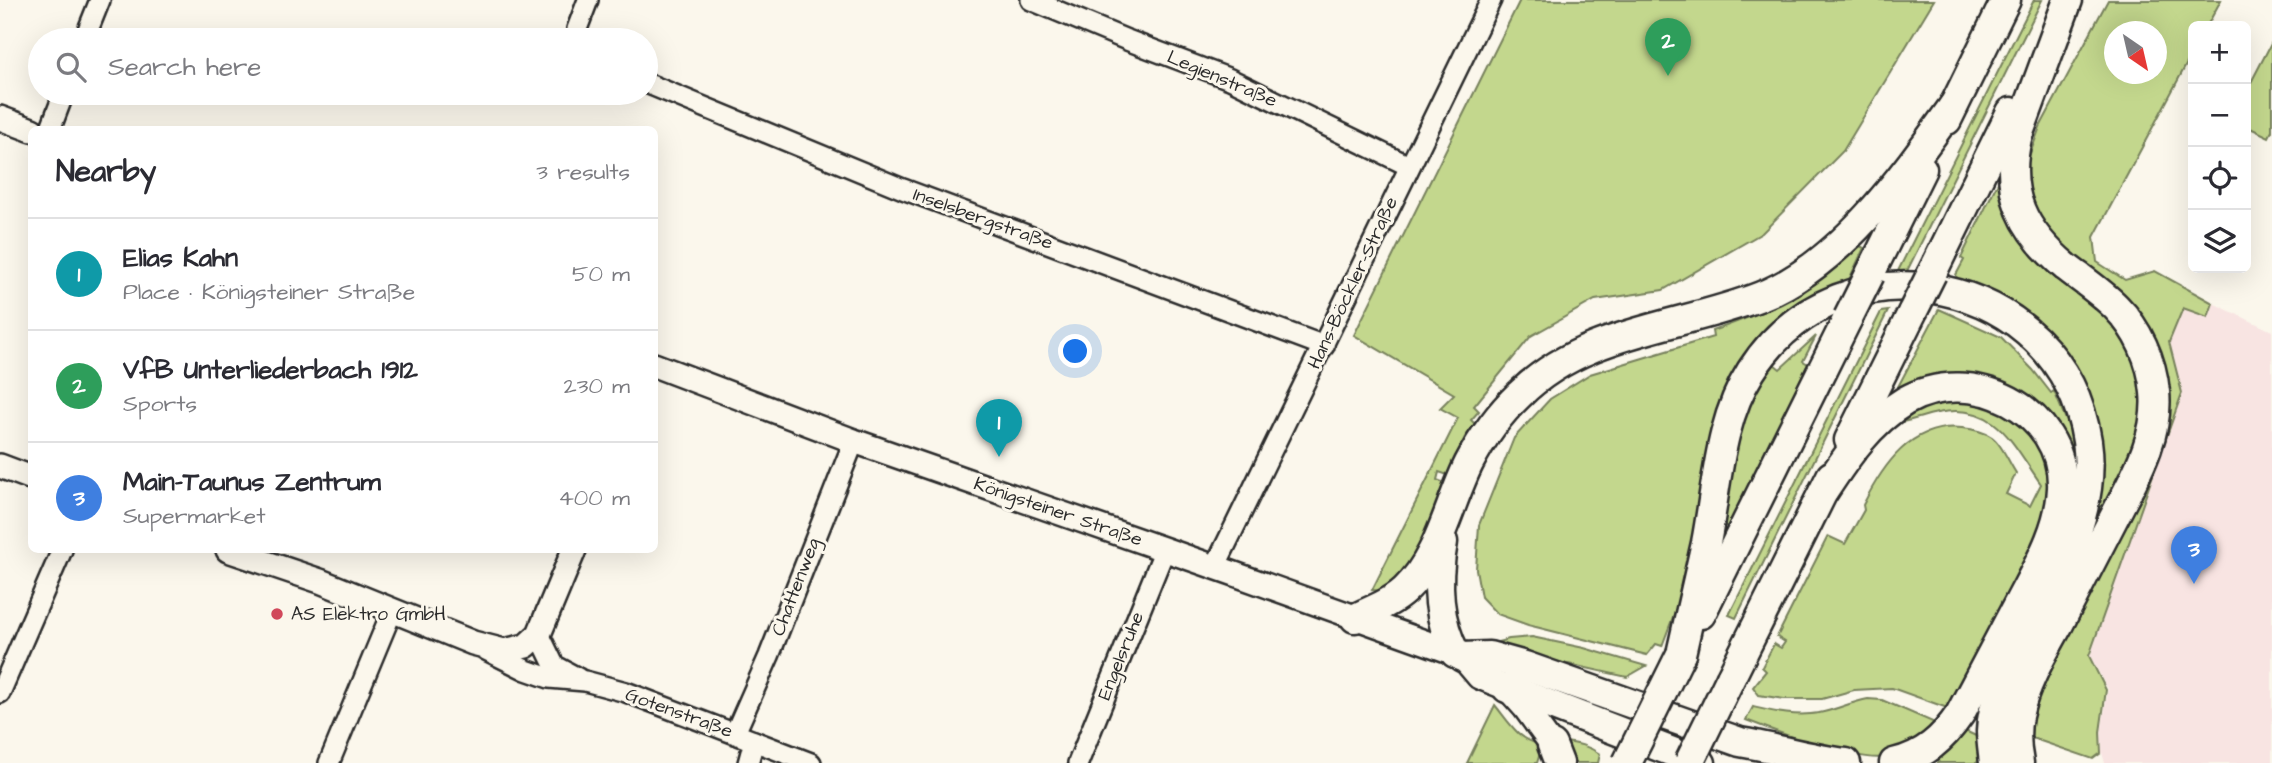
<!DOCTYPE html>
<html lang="en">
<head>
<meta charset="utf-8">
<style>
  :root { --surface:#fff; --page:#f2f2f3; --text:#2b2b33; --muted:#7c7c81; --line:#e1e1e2; --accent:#d1495b }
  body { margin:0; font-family:"Architects Daughter",sans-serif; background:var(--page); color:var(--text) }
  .controls { position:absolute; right:21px; top:21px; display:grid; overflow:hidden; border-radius:10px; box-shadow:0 7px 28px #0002 }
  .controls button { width:63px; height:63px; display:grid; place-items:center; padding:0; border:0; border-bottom:2px solid var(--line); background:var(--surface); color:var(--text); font:35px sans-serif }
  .compass { position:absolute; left:2104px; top:21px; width:63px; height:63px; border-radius:50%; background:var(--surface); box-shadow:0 7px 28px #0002; rotate:146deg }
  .you { position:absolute; left:1076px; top:352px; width:24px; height:24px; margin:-18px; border:5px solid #fff; border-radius:50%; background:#1a73e8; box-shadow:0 0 0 10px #1a73e833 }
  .badge { display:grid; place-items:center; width:46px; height:46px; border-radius:50%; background:var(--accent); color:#fff; font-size:23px; font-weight:700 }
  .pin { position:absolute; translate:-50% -58px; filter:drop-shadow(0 2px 4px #0008) }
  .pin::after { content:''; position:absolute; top:37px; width:24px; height:21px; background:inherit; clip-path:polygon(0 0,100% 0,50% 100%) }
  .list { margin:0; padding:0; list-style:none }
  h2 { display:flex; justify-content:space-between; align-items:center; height:91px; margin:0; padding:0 28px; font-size:30px }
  h2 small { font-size:23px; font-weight:400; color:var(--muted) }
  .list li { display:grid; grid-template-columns:46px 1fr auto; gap:21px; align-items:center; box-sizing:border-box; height:112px; padding:0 28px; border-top:2px solid var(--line) }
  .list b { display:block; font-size:26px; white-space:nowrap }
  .list p { margin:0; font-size:23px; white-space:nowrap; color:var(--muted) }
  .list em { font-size:23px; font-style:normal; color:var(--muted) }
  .icon { flex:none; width:38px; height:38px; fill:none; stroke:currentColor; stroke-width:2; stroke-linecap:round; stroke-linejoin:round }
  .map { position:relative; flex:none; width:2272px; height:763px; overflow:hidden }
  .search { position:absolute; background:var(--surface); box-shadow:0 7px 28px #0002; left:28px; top:28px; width:630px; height:77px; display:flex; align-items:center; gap:18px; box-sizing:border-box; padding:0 24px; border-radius:38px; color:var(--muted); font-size:26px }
  .panel { position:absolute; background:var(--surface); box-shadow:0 7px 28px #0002; left:28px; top:126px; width:630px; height:427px; border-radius:10px }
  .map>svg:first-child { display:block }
  .built { fill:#f8e4e2 }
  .green { fill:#c3d78d; stroke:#77815c; stroke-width:2; fill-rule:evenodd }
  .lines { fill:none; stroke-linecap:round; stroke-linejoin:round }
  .minor-casing { stroke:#2b2b2b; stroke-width:24 }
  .major-casing { stroke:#2b2b2b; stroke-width:28 }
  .highway-casing { stroke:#2b2b2b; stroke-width:33 }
  .minor { stroke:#fbf7ec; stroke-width:19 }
  .major { stroke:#fbf7ec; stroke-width:23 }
  .highway { stroke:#fbf7ec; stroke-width:28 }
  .highway-bridge-casing { stroke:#2b2b2b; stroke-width:33; stroke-linecap:butt }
  .highway-bridge { stroke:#fbf7ec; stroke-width:28 }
  .poi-dot { fill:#d1495b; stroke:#fbf7ec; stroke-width:2.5 }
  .labels { text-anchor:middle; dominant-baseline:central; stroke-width:6; stroke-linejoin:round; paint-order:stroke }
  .street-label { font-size:19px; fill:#2b2b2b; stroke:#fbf7ec }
  .poi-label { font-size:19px; fill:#2b2b2b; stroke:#fbf7ec; text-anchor:start }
</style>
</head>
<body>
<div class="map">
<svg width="2272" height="763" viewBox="0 0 2272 763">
  <rect width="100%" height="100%" fill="#fbf7ec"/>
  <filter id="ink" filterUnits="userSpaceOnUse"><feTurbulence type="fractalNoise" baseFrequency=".0143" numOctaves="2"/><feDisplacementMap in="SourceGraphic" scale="14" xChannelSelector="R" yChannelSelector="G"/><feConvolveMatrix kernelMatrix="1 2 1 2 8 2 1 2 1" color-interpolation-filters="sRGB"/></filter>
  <g filter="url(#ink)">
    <polygon class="built" points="2213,303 2272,331 2272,763 2105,763 2102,753 2101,732 2108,689 2090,656 2182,393 2169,343 2183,308 2208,317"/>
    <g class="green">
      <polygon points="1520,0 1934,0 1843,151 1762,233 1663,290 1595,300 1531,336 1474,406 1479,411 1471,420 1475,424 1465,437 1448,475 1439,472 1437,480 1445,483 1429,524 1421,555 1385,591 1372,590 1458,418 1440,408 1454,394 1354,335"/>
      <polygon points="2034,0 2042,0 1907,271 1898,271"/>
      <path d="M2108 0H2221L2207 26H2193V52L2094 237 2097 262 2125 280 2155 271 2213 303 2208 317 2183 308 2169 342 2182 393 2089 656 2106 690 2100 732 2101 753 2093 759 2023 735 2029 706 2166 407 2084 271 2029 211 2024 170 2040 127ZM2114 32H2156V74H2114Z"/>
      <polygon points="2272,42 2272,131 2269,137 2246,126 2246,92"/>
      <polygon points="2002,176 2121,330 2143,379 2144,415 2132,457 2078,556 2089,411 1958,283 1956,275 1964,260 1961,258 1995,188"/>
      <path d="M1858 245 1864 248 1847 284 1778 323 1758 340 1761 346 1691 569 1662 646 1656 644 1647 655 1528 625 1497 614 1481 597 1476 569 1479 525 1514 438 1550 399 1590 374 1713 337 1712 331C1769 311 1816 290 1858 245Z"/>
      <path d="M1939 309 2001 337 2033 370 2051 393 2054 391 2072 434 2078 476 2077 492 2062 543 2051 570 1993 683 1983 722 1969 716C1989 681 2007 644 2026 607 2055 548 2097 480 2045 420 2034 408 2022 397 2008 389 1970 368 1927 377 1892 398Z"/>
      <polygon points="1888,311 1736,618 1729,615 1881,312"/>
      <polygon points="1816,336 1803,361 1808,364 1728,527 1724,525 1720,532 1733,433 1769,360 1780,369"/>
      <path d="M1948 395 2005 408 2045 450 2054 504 1953 710 1892 688 1854 690 1822 699H1784L1759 695 1753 687 1766 671 1762 667 1774 644 1781 648 1785 642 1777 637 1828 536 1845 544 1864 510 1863 505C1883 465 1911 423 1962 428 1972 429 1983 431 1992 437 2002 444 2009 463 2016 473L2006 494 2030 506 2041 484C2012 443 1996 401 1937 413 1922 416 1904 424 1889 423Z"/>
      <polygon points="1532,637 1584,648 1646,666 1627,677 1541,658 1494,643 1509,639"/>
      <path d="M1868 699 1882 700 1942 726C1927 734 1901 752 1886 757 1858 763 1774 731 1746 720L1753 707C1775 712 1796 717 1819 713 1836 710 1851 702 1868 699Z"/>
      <path d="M1495 705C1508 721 1519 741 1540 744L1541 750 1537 763H1467Z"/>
      <polygon points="1961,729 1978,737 1980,754 1977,763 1938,763 1941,755"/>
      <path d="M1563 742C1578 743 1588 746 1600 754L1598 763H1568Z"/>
    </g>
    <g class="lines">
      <g class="minor-casing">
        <g id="minor">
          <polyline points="1031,0 1127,40 1230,79 1409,166"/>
          <polyline points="84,40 100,0"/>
          <polyline points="576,40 577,29 588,0"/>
          <polyline points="646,83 903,189 1324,346"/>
          <polyline points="50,130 64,93"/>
          <polyline points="1215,567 1491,0"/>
          <polyline points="539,634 554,665 578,678"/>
          <polyline points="486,650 526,670 549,678 585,681 626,692 811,763"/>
          <polyline points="0,693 62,550"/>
          <polyline points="735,733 769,656 854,441"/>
          <polyline points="329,763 392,611"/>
          <polyline points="748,763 754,741"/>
          <polyline points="1078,763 1165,549"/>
        </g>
      </g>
      <g class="major-casing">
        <g id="major">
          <polyline points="0,118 32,130"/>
          <polyline points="654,365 854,441 1232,573 1455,653 1462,657 1479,677 1507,688 1525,708 1552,745"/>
          <polyline points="0,466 32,478"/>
          <polyline points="228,550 320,581 473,643 504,651 526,646 539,634 574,550"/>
        </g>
      </g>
      <g class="highway-casing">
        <g id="highway">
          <polyline points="1947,120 2006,0"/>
          <polyline points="1932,273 2011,112"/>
          <polyline points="1870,274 1922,169"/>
          <polyline points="1849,440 1913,311"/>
          <path d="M1824 491C1846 457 1870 422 1905 401 1971 363 2065 409 2062 488 2060 531 2036 569 2017 606 1998 642 1979 678 1960 714 1943 739 1924 756 1894 763"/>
          <path d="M1443 542C1436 580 1437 619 1455 653"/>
          <polyline points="1701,614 1848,318"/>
          <path d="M1355 618C1372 610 1391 603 1405 590 1439 558 1449 503 1469 463 1482 438 1499 414 1519 395 1584 330 1680 328 1761 296 1841 265 1906 172 1954 105"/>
          <path d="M1681 654C1689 617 1698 580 1706 543 1717 486 1719 421 1751 371 1841 229 2062 275 2087 441 2098 516 2053 586 2020 649 2007 674 1992 702 1991 731 1991 741 1993 753 1994 763"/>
          <path d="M1462 657 1489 656 1525 666 1740 742C1776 748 1810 759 1846 763"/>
          <polyline points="1731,677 1831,476"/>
          <polyline points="1507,688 1701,763"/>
          <polyline points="1552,745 1559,763"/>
          <path d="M2019 763C2016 748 2015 731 2018 716 2025 683 2043 653 2059 624 2080 583 2101 542 2122 502 2140 468 2159 431 2155 392 2152 360 2138 329 2116 307 2101 292 2083 280 2066 267 2023 231 2004 193 2017 138L2068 0"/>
        </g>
      </g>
      <use href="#minor" class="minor"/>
      <use href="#major" class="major"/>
      <use href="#highway" class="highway"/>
      <g class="highway-bridge-casing">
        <g id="highway-bridge">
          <polyline points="1913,311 1932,273"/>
          <polyline points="1848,318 1870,274"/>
          <polyline points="1627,763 1681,654"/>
          <polyline points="1689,763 1731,677"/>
        </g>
      </g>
      <use href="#highway-bridge" class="highway-bridge"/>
    </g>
  </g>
  <circle class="poi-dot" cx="277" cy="614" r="7"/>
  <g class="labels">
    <g class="street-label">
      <text transform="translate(1222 79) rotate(23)">Legienstraße</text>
      <text transform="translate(983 219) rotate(20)">Inselsbergstraße</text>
      <text transform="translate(1353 283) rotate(-65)">Hans-Böckler-Straße</text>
      <text transform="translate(1058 512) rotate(19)">Königsteiner Straße</text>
      <text transform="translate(796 587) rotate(-69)">Chattenweg</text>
      <text transform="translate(1121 656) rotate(-68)">Engelsruhe</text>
      <text transform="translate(679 713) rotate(20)">Gotenstraße</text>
    </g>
    <g class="poi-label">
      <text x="291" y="614">AS Elektro GmbH</text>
    </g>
  </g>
</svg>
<div class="controls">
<button>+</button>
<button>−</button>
<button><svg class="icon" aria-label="locate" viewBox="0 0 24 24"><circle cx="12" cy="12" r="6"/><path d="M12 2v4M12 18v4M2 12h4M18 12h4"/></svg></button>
<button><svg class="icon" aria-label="layers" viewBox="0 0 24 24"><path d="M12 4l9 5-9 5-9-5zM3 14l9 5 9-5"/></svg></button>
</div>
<svg class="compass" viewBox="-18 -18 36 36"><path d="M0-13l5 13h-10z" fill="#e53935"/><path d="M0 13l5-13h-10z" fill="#7c7c81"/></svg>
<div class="you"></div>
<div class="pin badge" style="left:999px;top:457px;background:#0f9aa8">1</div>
<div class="pin badge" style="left:1668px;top:76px;background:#2e9e5b">2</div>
<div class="pin badge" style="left:2194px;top:584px;background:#3f7fe0">3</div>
<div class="search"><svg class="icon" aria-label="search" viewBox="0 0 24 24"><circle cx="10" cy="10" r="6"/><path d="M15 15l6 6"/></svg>Search here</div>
<section class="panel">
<h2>Nearby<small>3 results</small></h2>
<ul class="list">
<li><span class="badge" style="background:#0f9aa8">1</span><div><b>Elias Kahn</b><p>Place · Königsteiner Straße</p></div><em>50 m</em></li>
<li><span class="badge" style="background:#2e9e5b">2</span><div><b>VfB Unterliederbach 1912</b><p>Sports</p></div><em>230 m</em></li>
<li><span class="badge" style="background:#3f7fe0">3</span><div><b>Main-Taunus Zentrum</b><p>Supermarket</p></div><em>400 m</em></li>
</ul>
</section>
</div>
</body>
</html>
